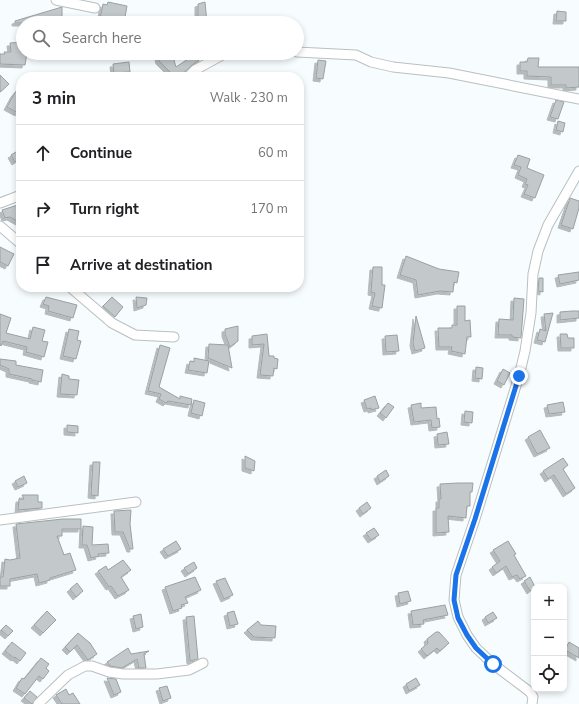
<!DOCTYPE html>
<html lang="en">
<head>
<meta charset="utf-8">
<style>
  :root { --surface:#fff; --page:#f6f6f6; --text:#202124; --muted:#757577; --line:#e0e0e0 }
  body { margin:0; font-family:"Nunito Sans",sans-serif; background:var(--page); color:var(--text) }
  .controls { position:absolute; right:12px; bottom:12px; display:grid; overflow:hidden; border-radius:8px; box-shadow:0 2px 6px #0003 }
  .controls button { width:36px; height:36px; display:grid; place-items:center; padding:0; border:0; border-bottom:1px solid var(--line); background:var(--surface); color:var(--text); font:20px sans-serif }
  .stop { position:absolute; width:12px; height:12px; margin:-9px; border:3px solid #1a73e8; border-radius:50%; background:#fff }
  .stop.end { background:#1a73e8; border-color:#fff; box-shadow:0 1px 4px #0008 }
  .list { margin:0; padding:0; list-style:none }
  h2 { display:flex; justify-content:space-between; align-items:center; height:52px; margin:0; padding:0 16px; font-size:17px }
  h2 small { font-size:13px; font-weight:400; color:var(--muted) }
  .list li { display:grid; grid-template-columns:26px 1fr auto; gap:12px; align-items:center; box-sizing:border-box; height:56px; padding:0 16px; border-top:1px solid var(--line) }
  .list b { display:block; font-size:15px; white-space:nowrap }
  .list em { font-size:13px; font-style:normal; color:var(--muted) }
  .icon { flex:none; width:22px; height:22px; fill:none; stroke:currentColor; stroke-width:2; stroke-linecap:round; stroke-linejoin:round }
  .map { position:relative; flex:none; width:579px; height:704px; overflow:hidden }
  .search { position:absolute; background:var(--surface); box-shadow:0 2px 6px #0003; left:16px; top:16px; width:288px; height:44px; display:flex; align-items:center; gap:10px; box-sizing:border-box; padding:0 14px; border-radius:22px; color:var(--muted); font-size:15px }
  .panel { position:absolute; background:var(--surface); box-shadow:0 2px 6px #0003; left:16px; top:72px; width:288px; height:220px; border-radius:16px }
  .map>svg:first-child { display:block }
  .building { fill:#c3c8ca; stroke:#9ba0a2; filter:url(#shadow) }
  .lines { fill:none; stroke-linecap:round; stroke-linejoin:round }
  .street-casing { stroke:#babfc1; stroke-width:11 }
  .street { stroke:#fff; stroke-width:9 }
  .route { stroke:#1a73e8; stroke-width:5 }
</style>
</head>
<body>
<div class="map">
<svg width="579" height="704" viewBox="0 0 579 704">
  <defs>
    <filter id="shadow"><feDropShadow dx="-3" dy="3" stdDeviation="0" flood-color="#0004"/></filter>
  </defs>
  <rect width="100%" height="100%" fill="#f7fdff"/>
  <g class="building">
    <polygon points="108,2 127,6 124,23 99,23 103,4 107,5"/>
    <polygon points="205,2 207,23 198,23 198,4"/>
    <polygon points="62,7 62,18 53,18 53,23 15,23 15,21"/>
    <polygon points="557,11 566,12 566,21 556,21"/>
    <polygon points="23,42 23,53 27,53 25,65 0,64 0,54 5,54 4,52 11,52 10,43"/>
    <polygon points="157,53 172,53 176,67 197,53 199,53 202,58 192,65 179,77 175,77 159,61"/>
    <polygon points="528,58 539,58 538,67 579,67 579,87 566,88 566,85 551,85 551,77 527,76 527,71 520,71 520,62 527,62"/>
    <polygon points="318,60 326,61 323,79 316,78"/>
    <polygon points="129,62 130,72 114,73 113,64"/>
    <polygon points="0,75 9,84 0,92"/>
    <polygon points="21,86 21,106 18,113 7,107 14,94"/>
    <polygon points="556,100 564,102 558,119 550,117"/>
    <polygon points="558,121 565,123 563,132 556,130"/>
    <polygon points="21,149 21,158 15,162 11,155"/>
    <polygon points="518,155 530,159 527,168 544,175 535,198 524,194 528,185 525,184 527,179 518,175 521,167 514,165"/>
    <polygon points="570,198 579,201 579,208 573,229 561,225"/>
    <polygon points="21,204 21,217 19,222 10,217 5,218 2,210"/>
    <polygon points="0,247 14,254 8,266 0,262"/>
    <polygon points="406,256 439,269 459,272 457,283 454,282 453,292 440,291 418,295 416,280 400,275"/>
    <polygon points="373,267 382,267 382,285 385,285 382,308 381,308 372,306 375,293 371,292"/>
    <polygon points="579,272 579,280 560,284 558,275"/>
    <polygon points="539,278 543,278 543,292 538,291"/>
    <polygon points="46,297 77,305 73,318 48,311 49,306 43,304"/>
    <polygon points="112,297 123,307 115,317 103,306"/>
    <polygon points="136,297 147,298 146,305 137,308"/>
    <polygon points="514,298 524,299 521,338 512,337 512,335 498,335 499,319 513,320"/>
    <polygon points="457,306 465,306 465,321 470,320 471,337 467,337 465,354 451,351 452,347 439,347 438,328 452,328 452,325 457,325"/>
    <polygon points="572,311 579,311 579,318 560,320 560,312"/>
    <polygon points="553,313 545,342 537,340 540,329 546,331 544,314"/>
    <polygon points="0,314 11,318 6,333 30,339 33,327 45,330 42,341 48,342 44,357 26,352 27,347 3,341 1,346 0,345"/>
    <polygon points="416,316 425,348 415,351 413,343"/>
    <polygon points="238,326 238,341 230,347 225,334 225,329"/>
    <polygon points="69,329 79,331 77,340 81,341 76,359 63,356"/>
    <polygon points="267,334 269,356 274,356 274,358 278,359 277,369 274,368 273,376 260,375 264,344 252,345 252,336"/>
    <polygon points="560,334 567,334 568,338 574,338 574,348 561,348"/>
    <polygon points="397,335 399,351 386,352 385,336"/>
    <polygon points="209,344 228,345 232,368 208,358"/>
    <polygon points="160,345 170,348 159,387 180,399 180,396 192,399 191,405 168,401 166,403 159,399 161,394 148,391"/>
    <polygon points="194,358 209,361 207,373 188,370 190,361 194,362"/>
    <polygon points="0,359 16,361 16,365 43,370 41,382 32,380 32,379 9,374 9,369 0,365"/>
    <polygon points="476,367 483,368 482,379 475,378"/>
    <polygon points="503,369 510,373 504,385 497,381"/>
    <polygon points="62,374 69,376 69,379 79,380 77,395 60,394"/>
    <polygon points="375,396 379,408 371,410 371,408 367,409 364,400"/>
    <polygon points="194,400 205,403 202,416 191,413"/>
    <polygon points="563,402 565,412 549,414 547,405"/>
    <polygon points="388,403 394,407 386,418 380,413"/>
    <polygon points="421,403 421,408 436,407 437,419 439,418 440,427 432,428 431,420 414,422 411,405"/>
    <polygon points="465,411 473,412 472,423 464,422"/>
    <polygon points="67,425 78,426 78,433 67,432"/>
    <polygon points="540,430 550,448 537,454 528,437"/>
    <polygon points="447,432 449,444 438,445 437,434"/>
    <polygon points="245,456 255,461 254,471 245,468"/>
    <polygon points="563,458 568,465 563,469 575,488 566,494 554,475 548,479 543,471"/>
    <polygon points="93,462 100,462 98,496 91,495"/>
    <polygon points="386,470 389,476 380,482 377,476"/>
    <polygon points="24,476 27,483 18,487 15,481"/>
    <polygon points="458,483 473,483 472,492 470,492 470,506 467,506 466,518 448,516 449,532 436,533 436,508 439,508 439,499 441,499 440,484"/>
    <polygon points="22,495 38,495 38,502 42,502 42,508 18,510 19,499 24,499"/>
    <polygon points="367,502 371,508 363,514 359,508"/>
    <polygon points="131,510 130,524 133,549 130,549 123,532 115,532 114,511"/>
    <polygon points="63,519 81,519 81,529 62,529 62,536 57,536 64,555 70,553 76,570 50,578 50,580 39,583 37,574 10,579 10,586 0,586 0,577 3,577 5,559 10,560 20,558 16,524"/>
    <polygon points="83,526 93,527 92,545 108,544 109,553 98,554 99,556 91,558 87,545 82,545"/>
    <polygon points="374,528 379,535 371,540 366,533"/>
    <polygon points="176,541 181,549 168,556 163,549"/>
    <polygon points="508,541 516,554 514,555 526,576 520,579 517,575 512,577 506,566 496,573 492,567 500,561 493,550"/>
    <polygon points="123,560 131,570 121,577 129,590 118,596 111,586 109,587 98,571 106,566 108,570"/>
    <polygon points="194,562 197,568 188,574 184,568"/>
    <polygon points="195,577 201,590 185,597 188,603 181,605 182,608 173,611 165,587"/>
    <polygon points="530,577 535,587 530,591 524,581"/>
    <polygon points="225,578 233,595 224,599 216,581"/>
    <polygon points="77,583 83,591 76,597 70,589"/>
    <polygon points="408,591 411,601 400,604 398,593"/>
    <polygon points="445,605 448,615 423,620 424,624 413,625 411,611"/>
    <polygon points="47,611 56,620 43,633 34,625"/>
    <polygon points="234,611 238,624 230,626 227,613"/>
    <polygon points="493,612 497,618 488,623 485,617"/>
    <polygon points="141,614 143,627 136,629 133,616"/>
    <polygon points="194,616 198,659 190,661 186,617"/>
    <polygon points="258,621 261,625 276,626 275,638 254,637 247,630"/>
    <polygon points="6,625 13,631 8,636 1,630"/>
    <polygon points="436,632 439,632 449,643 440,651 437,648 427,656 421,649 428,643 427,639"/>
    <polygon points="78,633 90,643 97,654 88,660 77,645 70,652 65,647"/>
    <polygon points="12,642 26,653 20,661 15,657 14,658 5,651"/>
    <polygon points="569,642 579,648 579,658 565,650"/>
    <polygon points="128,648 131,654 149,651 144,654 146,668 139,668 137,659 122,668 110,666 107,662"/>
    <polygon points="41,658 49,664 46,668 49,671 43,679 39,676 25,694 16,688 22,678 24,679"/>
    <polygon points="107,678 116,679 121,692 114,695"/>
    <polygon points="416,678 420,685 409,691 406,684"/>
    <polygon points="167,686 171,698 163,701 159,688"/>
    <polygon points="66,689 69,695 73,693 80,704 62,704 56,695"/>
    <polygon points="30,691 37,697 32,704 24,698"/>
  </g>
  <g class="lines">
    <g class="street-casing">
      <g id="street">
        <polyline points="56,0 95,8"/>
        <polyline points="297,52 356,55 371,62 393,67 449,73 579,99"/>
        <polyline points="188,77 195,70 226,53"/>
        <polyline points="0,203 21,195"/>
        <polyline points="0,226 21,244"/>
        <polyline points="70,287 112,323 135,335 174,337"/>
        <polyline points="0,520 136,502"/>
        <polyline points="38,704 68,675 85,666 92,666 109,672 123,674 157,674 189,670 203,663"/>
        <polyline points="532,704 533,697 530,692 493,664 476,648 467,635 458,617 454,600 456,575 475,519 519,376 525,351 531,313 533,274 538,251 548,225 579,171"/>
      </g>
    </g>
    <use href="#street" class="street"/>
  </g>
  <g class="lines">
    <polyline class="route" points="493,664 476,648 467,635 458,618 454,600 456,575 475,519 519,376"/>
  </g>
</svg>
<div class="controls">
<button>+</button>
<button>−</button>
<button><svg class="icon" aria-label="locate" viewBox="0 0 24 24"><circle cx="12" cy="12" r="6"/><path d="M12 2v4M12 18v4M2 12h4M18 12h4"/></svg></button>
</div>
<div class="stop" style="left:493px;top:664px"></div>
<div class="stop end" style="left:519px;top:376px"></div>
<div class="search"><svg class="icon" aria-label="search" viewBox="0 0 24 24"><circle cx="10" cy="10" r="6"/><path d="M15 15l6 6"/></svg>Search here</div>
<section class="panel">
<h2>3 min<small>Walk · 230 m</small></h2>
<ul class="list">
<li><svg class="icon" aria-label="ahead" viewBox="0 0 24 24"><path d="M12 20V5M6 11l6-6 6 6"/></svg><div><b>Continue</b></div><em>60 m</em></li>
<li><svg class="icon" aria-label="right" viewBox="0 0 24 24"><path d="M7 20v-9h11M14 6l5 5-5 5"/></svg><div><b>Turn right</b></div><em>170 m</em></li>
<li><svg class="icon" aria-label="arrive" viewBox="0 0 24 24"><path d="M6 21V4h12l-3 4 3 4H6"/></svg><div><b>Arrive at destination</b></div></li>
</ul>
</section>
</div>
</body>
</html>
